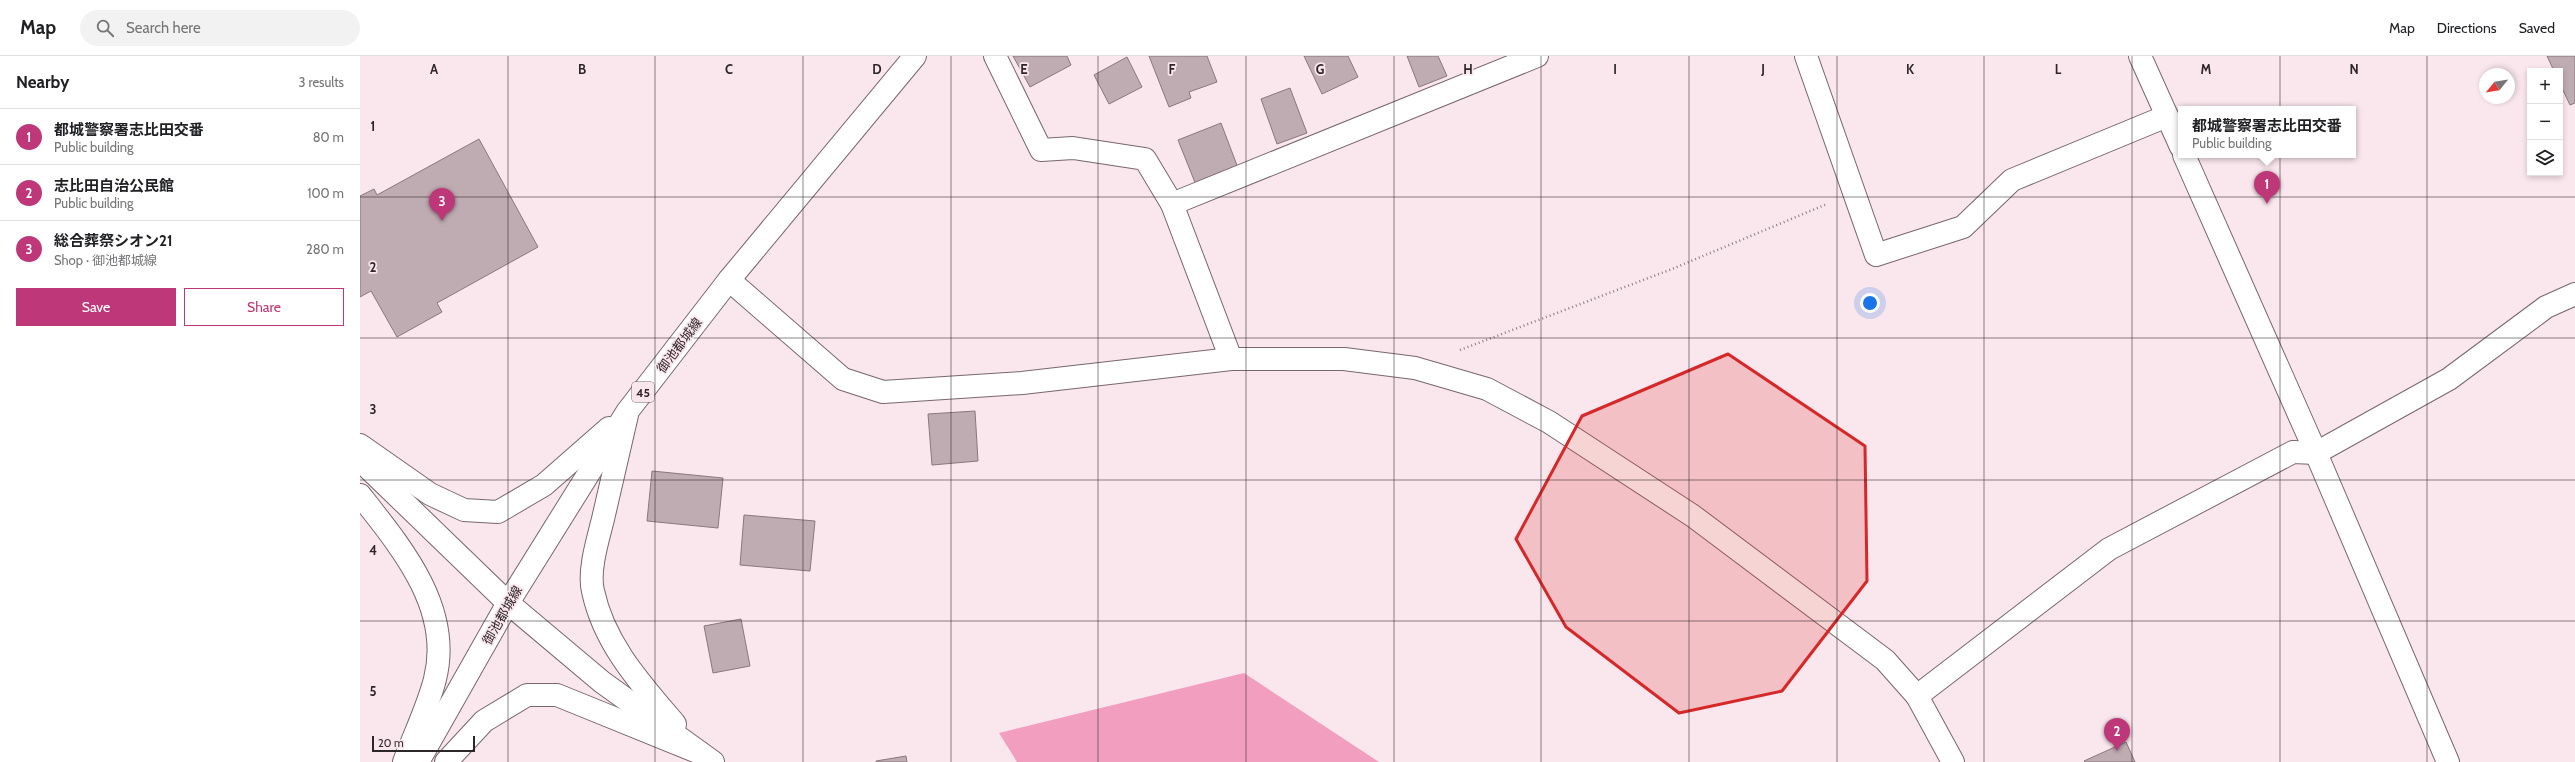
<!DOCTYPE html>
<html lang="en">
<head>
<meta charset="utf-8">
<style>
  :root { --surface:#fff; --page:#f2f2f2; --text:#202124; --muted:#757577; --line:#e0e0e0; --accent:#be3879 }
  body { margin:0; font-family:Cabin,"Noto Sans JP",sans-serif; background:var(--page); color:var(--text) }
  .controls { position:absolute; right:12px; top:12px; display:grid; overflow:hidden; border-radius:0px; box-shadow:0 2px 6px #0003 }
  .controls button { width:36px; height:36px; display:grid; place-items:center; padding:0; border:0; border-bottom:1px solid var(--line); background:var(--surface); color:var(--text); font:20px sans-serif }
  .compass { position:absolute; left:2119px; top:12px; width:36px; height:36px; border-radius:50%; background:var(--surface); box-shadow:0 2px 6px #0003; rotate:240deg }
  .scale { position:absolute; left:12px; bottom:10px; width:103px; box-sizing:border-box; padding-left:4px; border:2px solid #2d2628; border-top:0; font-size:11px; line-height:14px; white-space:nowrap; color:#2d2628; -webkit-text-stroke:3px #fae6ed; paint-order:stroke }
  .you { position:absolute; left:1510px; top:247px; width:14px; height:14px; margin:-10px; border:3px solid #fff; border-radius:50%; background:#1a73e8; box-shadow:0 0 0 6px #1a73e833 }
  .badge { display:grid; place-items:center; width:26px; height:26px; border-radius:50%; background:var(--accent); color:#fff; font-size:13px; font-weight:700 }
  .pin { position:absolute; translate:-50% -33px; filter:drop-shadow(0 1px 2px #0008) }
  .pin::after { content:''; position:absolute; top:21px; width:14px; height:12px; background:inherit; clip-path:polygon(0 0,100% 0,50% 100%) }
  .popup { position:absolute; left:1818px; top:50px; width:178px; height:52px; box-sizing:border-box; display:grid; place-content:center; border-radius:0px; background:var(--surface); filter:drop-shadow(0 1px 3px #0005); font-size:13px; white-space:nowrap; color:var(--muted) }
  .popup b { font-size:15px; color:var(--text) }
  .popup::after { content:''; position:absolute; left:50%; top:100%; margin-left:-8px; border:8px solid transparent; border-top-color:var(--surface) }
  .list { margin:0; padding:0; list-style:none }
  h2 { display:flex; justify-content:space-between; align-items:center; height:52px; margin:0; padding:0 16px; font-size:17px }
  h2 small { font-size:13px; font-weight:400; color:var(--muted) }
  .list li { display:grid; grid-template-columns:26px 1fr auto; gap:12px; align-items:center; box-sizing:border-box; height:56px; padding:0 16px; border-top:1px solid var(--line) }
  .list b { display:block; font-size:15px; white-space:nowrap }
  .list p { margin:0; font-size:13px; white-space:nowrap; color:var(--muted) }
  .list em { font-size:13px; font-style:normal; color:var(--muted) }
  .actions { display:flex; gap:8px; padding:12px 16px }
  .actions a { flex:1; padding:9px 0; border:1px solid var(--accent); border-radius:0px; text-align:center; font-size:14px; color:var(--accent) }
  .actions .main { background:var(--accent); color:#fff }
  .icon { flex:none; width:22px; height:22px; fill:none; stroke:currentColor; stroke-width:2; stroke-linecap:round; stroke-linejoin:round }
  .map { position:relative; flex:none; width:2215px; height:706px; overflow:hidden }
  header { display:flex; align-items:center; gap:24px; box-sizing:border-box; height:56px; padding:0 20px; background:var(--surface); border-bottom:1px solid var(--line) }
  header strong { font-size:19px }
  nav { display:flex; gap:22px; margin-inline-start:auto; font-size:14px }
  .search { width:280px; height:36px; background:var(--page); display:flex; align-items:center; gap:10px; box-sizing:border-box; padding:0 14px; border-radius:22px; color:var(--muted); font-size:15px }
  main { display:flex }
  aside { flex:1; background:var(--surface) }
  .map>svg:first-child { display:block }
  .forest { fill:#f29fbf }
  .building { fill:#bfabb2; stroke:#89787e }
  .lines { fill:none; stroke-linecap:round; stroke-linejoin:round }
  .minor-casing { stroke:#78676d; stroke-width:24 }
  .tertiary-casing { stroke:#78676d; stroke-width:24 }
  .primary-casing { stroke:#78676d; stroke-width:24 }
  .path { stroke:#8b7e82; stroke-width:2.5; stroke-dasharray:1 3; stroke-linecap:butt }
  .minor { stroke:#fff; stroke-width:22 }
  .tertiary { stroke:#fff; stroke-width:22 }
  .primary { stroke:#fff; stroke-width:22 }
  .marked { fill:#d62828; fill-opacity:0.2; stroke:#d62828; stroke-width:3; stroke-linejoin:round }
  .grid { fill:none; stroke:#2d2628; stroke-width:1; stroke-opacity:0.55 }
  .labels { text-anchor:middle; dominant-baseline:central; stroke-width:3.5; stroke-linejoin:round; paint-order:stroke }
  .shield { fill:#fae6ed; stroke:#6a6063; stroke-width:1 }
  .shield-label { font-size:12px; font-weight:bold; fill:#2d2628 }
  .street-label { font-size:13px; fill:#2d2628; stroke:#fae6ed }
  .grid-label { font-size:13px; text-anchor:middle; font-weight:bold; fill:#2d2628; stroke:#fae6ed; stroke-width:3.5; stroke-linejoin:round; paint-order:stroke }
</style>
</head>
<body>
<header>
<strong>Map</strong>
<div class="search"><svg class="icon" aria-label="search" viewBox="0 0 24 24"><circle cx="10" cy="10" r="6"/><path d="M15 15l6 6"/></svg>Search here</div>
<nav><a>Map</a><a>Directions</a><a>Saved</a></nav>
</header>
<main>
<aside>
<h2>Nearby<small>3 results</small></h2>
<ul class="list">
<li><span class="badge">1</span><div><b>都城警察署志比田交番</b><p>Public building</p></div><em>80 m</em></li>
<li><span class="badge">2</span><div><b>志比田自治公民館</b><p>Public building</p></div><em>100 m</em></li>
<li><span class="badge">3</span><div><b>総合葬祭シオン21</b><p>Shop · 御池都城線</p></div><em>280 m</em></li>
</ul>
<div class="actions"><a class="main">Save</a><a>Share</a></div>
</aside>
<div class="map">
<svg width="2215" height="706" viewBox="0 0 2215 706">
  <rect width="100%" height="100%" fill="#fae6ed"/>
  <polygon class="forest" points="884,617 1019,706 657,706 639,677"/>
  <g class="building">
    <polygon points="653,0 707,0 711,9 670,31"/>
    <polygon points="789,0 847,0 857,26 829,36 831,42 809,51"/>
    <polygon points="944,0 988,0 998,21 962,38"/>
    <polygon points="1047,0 1078,0 1087,20 1059,31"/>
    <polygon points="2187,0 2215,0 2215,47 2210,49 2200,28 2200,15 2194,15"/>
    <polygon points="767,1 782,31 749,48 734,19"/>
    <polygon points="930,32 947,77 917,88 901,43"/>
    <polygon points="861,67 878,112 836,129 818,84"/>
    <polygon points="119,83 178,191 77,247 82,256 37,281 11,235 0,241 0,140 14,133 17,139"/>
    <polygon points="615,355 618,405 572,409 568,358"/>
    <polygon points="292,415 363,422 358,472 287,465"/>
    <polygon points="384,459 455,465 450,515 380,509"/>
    <polygon points="381,563 390,610 353,617 344,570"/>
    <polygon points="1766,686 1775,706 1725,706 1724,705"/>
    <polygon points="546,700 547,706 516,706 516,705"/>
  </g>
  <g class="lines">
    <g class="minor-casing">
      <g id="minor">
        <polyline points="635,0 681,94 713,92 785,103 812,148 871,303"/>
        <polyline points="1446,0 1516,199 1603,171 1652,124 1807,60"/>
        <polyline points="1780,0 1821,91"/>
        <polyline points="1824,99 1956,397 2088,706"/>
        <polyline points="812,148 1177,0"/>
        <polyline points="369,224 483,323 523,336 662,327 871,303 984,303 1055,312 1127,333 1189,366 1333,460 1525,604 1557,640 1593,706"/>
        <polyline points="1557,640 1749,493 1933,396 1956,397 2089,323 2186,251 2215,238"/>
      </g>
    </g>
    <g class="tertiary-casing">
      <g id="tertiary">
        <path d="M267 359C259 394 251 429 243 463 238 483 228 515 233 535 244 588 281 628 315 668"/>
        <polyline points="0,404 148,547 242,626 353,706"/>
        <path d="M0 439C41 491 93 552 75 623 68 651 54 679 44 706"/>
      </g>
    </g>
    <g class="primary-casing">
      <g id="primary">
        <polyline points="0,389 70,438 104,454 138,456 184,429 249,372"/>
        <polyline points="58,706 148,547 267,356 369,224 555,0"/>
        <polyline points="86,706 124,665 167,639 197,639 340,697"/>
      </g>
    </g>
    <polyline class="path" points="1100,294 1312,213 1467,148"/>
    <use href="#minor" class="minor"/>
    <use href="#tertiary" class="tertiary"/>
    <use href="#primary" class="primary"/>
  </g>
  <path class="marked" d="M1368 298 1505 390 1507 525 1422 635 1319 657 1206 571 1156 483 1222 360Z"/>
  <path class="grid" d="M148 0V706M295 0V706M443 0V706M591 0V706M738 0V706M886 0V706M1034 0V706M1181 0V706M1329 0V706M1477 0V706M1624 0V706M1772 0V706M1920 0V706M2067 0V706M0 141H2215M0 282H2215M0 424H2215M0 565H2215"/>
  <g class="labels">
    <rect class="shield" x="272" y="326" width="22" height="20" rx="3"/>
    <g class="shield-label">
      <text x="283" y="336">45</text>
    </g>
    <g class="street-label">
      <text transform="translate(319 289) rotate(-53)">御池都城線</text>
      <text transform="translate(142 559) rotate(-60)">御池都城線</text>
    </g>
  </g>
  <g class="grid-label">
    <text x="74" y="18">A</text>
    <text x="222" y="18">B</text>
    <text x="369" y="18">C</text>
    <text x="517" y="18">D</text>
    <text x="664" y="18">E</text>
    <text x="812" y="18">F</text>
    <text x="960" y="18">G</text>
    <text x="1108" y="18">H</text>
    <text x="1255" y="18">I</text>
    <text x="1403" y="18">J</text>
    <text x="1550" y="18">K</text>
    <text x="1698" y="18">L</text>
    <text x="1846" y="18">M</text>
    <text x="1994" y="18">N</text>
    <text x="13" y="75">1</text>
    <text x="13" y="216">2</text>
    <text x="13" y="358">3</text>
    <text x="13" y="499">4</text>
    <text x="13" y="640">5</text>
  </g>
</svg>
<div class="controls">
<button>+</button>
<button>−</button>
<button><svg class="icon" aria-label="layers" viewBox="0 0 24 24"><path d="M12 4l9 5-9 5-9-5zM3 14l9 5 9-5"/></svg></button>
</div>
<svg class="compass" viewBox="-18 -18 36 36"><path d="M0-13l5 13h-10z" fill="#e53935"/><path d="M0 13l5-13h-10z" fill="#757577"/></svg>
<div class="scale">20 m</div>
<div class="you"></div>
<div class="pin badge" style="left:1907px;top:148px">1</div>
<div class="popup"><b>都城警察署志比田交番</b>Public building</div>
<div class="pin badge" style="left:1757px;top:695px">2</div>
<div class="pin badge" style="left:82px;top:165px">3</div>
</div>
</main>
</body>
</html>
